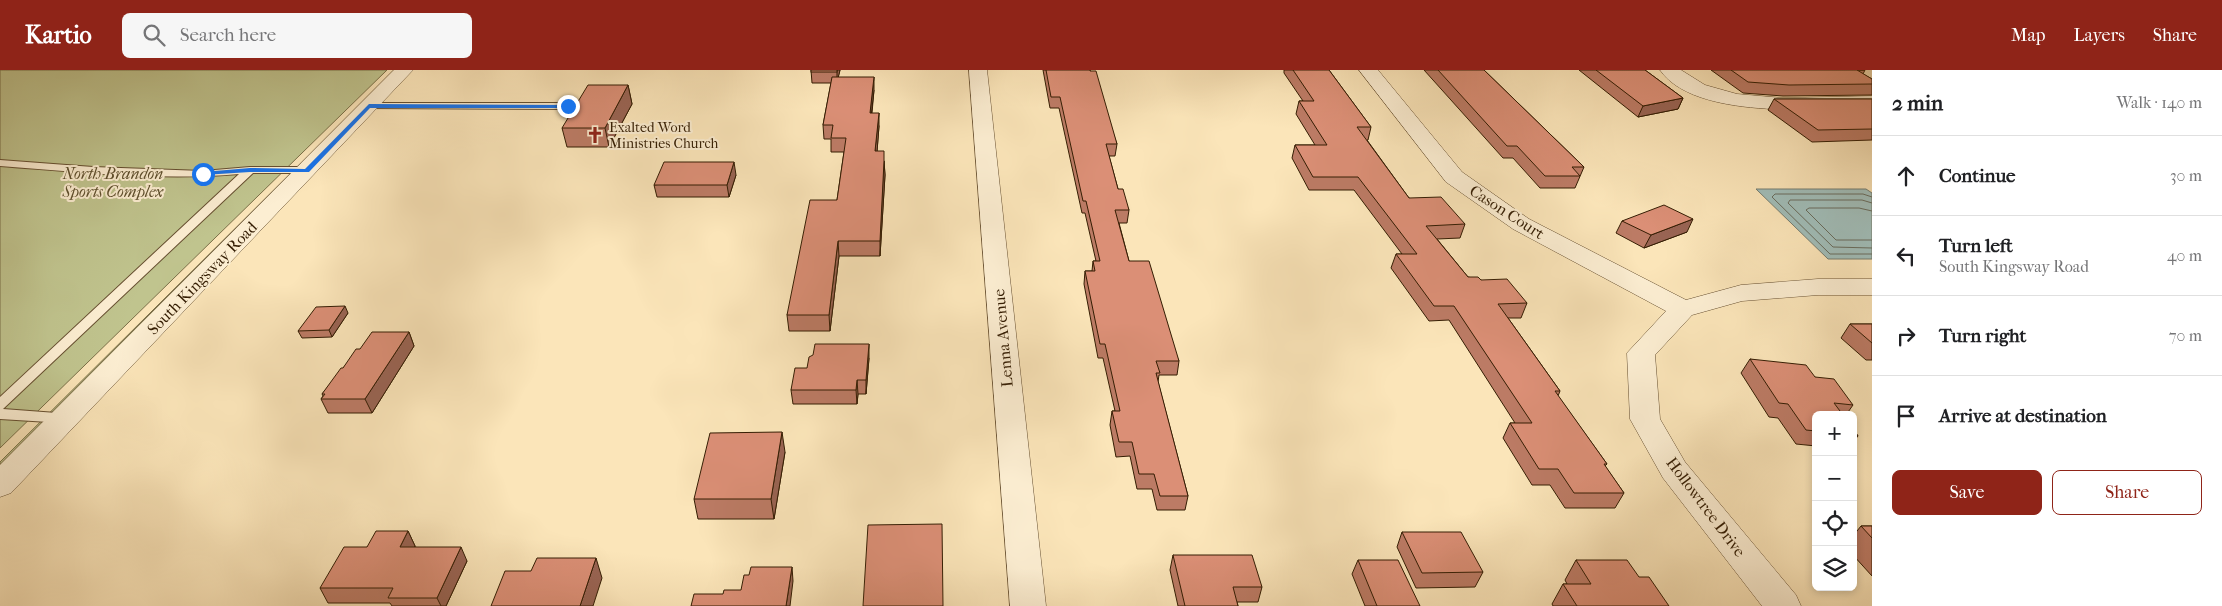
<!DOCTYPE html>
<html lang="en">
<head>
<meta charset="utf-8">
<style>
  :root { --surface:#fff; --page:#f6f6f6; --text:#202124; --muted:#757577; --line:#e0e0e0; --accent:#8f2418 }
  body { margin:0; font-family:"IM FELL French Canon",serif; background:var(--page); color:var(--text) }
  .controls { position:absolute; right:15px; bottom:15px; display:grid; overflow:hidden; border-radius:8px; box-shadow:0 2px 8px #0003 }
  .controls button { width:45px; height:45px; display:grid; place-items:center; padding:0; border:0; border-bottom:1px solid var(--line); background:var(--surface); color:var(--text); font:25px sans-serif }
  .stop { position:absolute; width:15px; height:15px; margin:-11px; border:4px solid #1a73e8; border-radius:50%; background:#fff }
  .stop.end { background:#1a73e8; border-color:#fff; box-shadow:0 1px 5px #0008 }
  .list { margin:0; padding:0; list-style:none }
  h2 { display:flex; justify-content:space-between; align-items:center; height:65px; margin:0; padding:0 20px; font-size:21px }
  h2 small { font-size:16px; font-weight:400; color:var(--muted) }
  .list li { display:grid; grid-template-columns:32px 1fr auto; gap:15px; align-items:center; box-sizing:border-box; height:80px; padding:0 20px; border-top:1px solid var(--line) }
  .list b { display:block; font-size:19px; white-space:nowrap }
  .list p { margin:0; font-size:16px; white-space:nowrap; color:var(--muted) }
  .list em { font-size:16px; font-style:normal; color:var(--muted) }
  .actions { display:flex; gap:10px; padding:15px 20px }
  .actions a { flex:1; padding:11px 0; border:1px solid var(--accent); border-radius:8px; text-align:center; font-size:18px; color:var(--accent) }
  .actions .main { background:var(--accent); color:#fff }
  .icon { flex:none; width:28px; height:28px; fill:none; stroke:currentColor; stroke-width:2; stroke-linecap:round; stroke-linejoin:round }
  .map { position:relative; flex:none; width:1872px; height:536px; overflow:hidden }
  header { display:flex; align-items:center; gap:30px; box-sizing:border-box; height:70px; padding:0 25px; background:var(--accent); color:#fff }
  header strong { font-size:24px }
  nav { display:flex; gap:28px; margin-inline-start:auto; font-size:18px }
  .search { width:350px; height:45px; background:var(--page); display:flex; align-items:center; gap:12px; box-sizing:border-box; padding:0 18px; border-radius:8px; color:var(--muted); font-size:19px }
  main { display:flex }
  aside { flex:1; background:var(--surface) }
  .map>svg:first-child { display:block }
  .green { fill:#c0c48e; stroke:#7a7048 }
  .water { fill:#a1bdb8; stroke:#757d70 }
  .lines { fill:none; stroke-linecap:round; stroke-linejoin:round }
  .shore { stroke:#6a6d5e; stroke-width:1 }
  .service-casing { stroke:#664f30; stroke-width:2 }
  .minor-casing { stroke:#664f30; stroke-width:1 }
  .tertiary-casing { stroke:#664f30; stroke-width:1 }
  .service { fill:#fceed2; fill-rule:evenodd }
  .minor { fill:#fceed2; fill-rule:evenodd }
  .tertiary { fill:#fceed2; fill-rule:evenodd }
  .wall { fill:#bc7b65; stroke:#341d03 }
  .shaded-wall { fill:#996453; stroke:#341d03 }
  .building { fill:#db8f76; stroke:#341d03 }
  .route { fill:#1a73e8 }
  .labels { text-anchor:middle; dominant-baseline:central; stroke-width:4; stroke-linejoin:round; paint-order:stroke }
  .far-poi-label { font-size:14px; fill:#341d03; stroke:#fceed2; text-anchor:start }
  .park-label { font-size:16px; font-style:italic; fill:#5e4f2d; stroke:#fceed2 }
  .street-label { font-size:16px; fill:#341d03; stroke:#fceed2 }
</style>
</head>
<body>
<header>
<strong>Kartio</strong>
<div class="search"><svg class="icon" aria-label="search" viewBox="0 0 24 24"><circle cx="10" cy="10" r="6"/><path d="M15 15l6 6"/></svg>Search here</div>
<nav><a>Map</a><a>Layers</a><a>Share</a></nav>
</header>
<main>
<div class="map">
<svg width="1872" height="536" viewBox="0 0 1872 536">
  <rect width="100%" height="100%" fill="#fbe5b9"/>
  <filter id="stains"><feTurbulence type="fractalNoise" baseFrequency=".004" numOctaves="4"/><feColorMatrix values="0 0 0 0 .2 0 0 0 0 .09 0 0 0 0 .02 0 0 0 .5 -.17"/></filter>
  <radialGradient id="worn" r=".72"><stop offset=".6" stop-color="#630" stop-opacity="0"/><stop offset="1" stop-color="#630" stop-opacity=".3"/></radialGradient>
  <g class="green">
    <polygon points="0,0 387,0 0,378"/>
    <polygon points="301,93 0,398 0,392"/>
  </g>
  <polygon class="water" points="1756,119 1866,119 1872,123 1872,189 1828,189"/>
  <g class="lines">
    <g class="shore">
      <polyline points="1872,127 1863,124 1775,124 1772,127 1830,184 1872,184"/>
      <polyline points="1872,133 1862,130 1790,130 1788,133 1833,177 1872,178"/>
      <polyline points="1872,141 1859,138 1809,138 1806,140 1836,170 1872,170"/>
    </g>
    <g class="service-casing">
      <g id="service">
        <polygon points="369,33 568,33 573,36 568,39 366,38 364,36"/>
        <path d="M0 90 93 97 203 101 250 97H306L311 100 306 103H253L3 339 70 344 73 348 70 352 65 353 0 349V327L239 104C160 111 79 102 0 96Z"/>
      </g>
    </g>
    <g class="minor-casing">
      <g id="minor">
        <polygon points="969,0 987,0 1046,536 1010,536"/>
        <polygon points="1359,0 1378,0 1462,102 1529,149 1686,230 1741,215 1818,209 1872,209 1872,225 1818,225 1742,231 1692,245 1655,285 1660,349 1685,392 1796,525 1801,536 1762,536 1663,408 1630,349 1627,283 1666,241 1513,159 1446,112"/>
        <path d="M1660 0H1681L1705 15 1737 24 1783 28 1872 26V38C1818 39 1694 50 1660 0Z"/>
      </g>
    </g>
    <g class="tertiary-casing">
      <polygon id="tertiary" points="394,0 413,0 11,423 0,427 0,395"/>
    </g>
    <use href="#service" class="service"/>
    <use href="#minor" class="minor"/>
    <use href="#tertiary" class="tertiary"/>
  </g>
  <g class="wall">
    <polygon points="811,0 840,0 838,7 874,20 872,43 879,56 877,81 884,91 885,105 880,186 839,186 830,261 789,261 787,245 837,130 844,82 831,82 831,69 824,69 823,55 831,13 812,13"/>
    <polygon points="1043,0 1090,0 1117,74 1115,86 1109,86 1118,119 1129,140 1127,153 1119,153 1129,191 1179,291 1177,305 1159,305 1158,312 1188,426 1185,440 1157,440 1152,419 1137,419 1130,386 1116,387 1110,355 1112,341 1115,341 1103,288 1098,288 1084,214 1085,201 1092,201 1093,191 1096,191 1085,143 1082,143 1059,38 1050,38"/>
    <polygon points="1284,0 1329,0 1371,57 1368,70 1367,70 1409,128 1465,154 1460,168 1437,169 1468,207 1481,210 1527,233 1521,248 1508,248 1560,321 1558,326 1607,394 1605,396 1624,423 1615,438 1565,438 1550,415 1532,415 1503,368 1510,353 1515,353 1449,250 1429,251 1391,198 1396,184 1402,184 1354,120 1309,120 1292,88 1295,75 1315,75 1296,44 1299,31 1303,31 1284,3"/>
    <polygon points="1424,0 1484,0 1584,97 1575,118 1540,118 1513,88 1503,88"/>
    <polygon points="1579,0 1645,0 1683,28 1678,39 1638,47"/>
    <polygon points="1711,0 1865,0 1863,4 1872,9 1872,25 1783,26 1743,23"/>
    <polygon points="628,15 632,34 609,77 567,77 562,58"/>
    <polygon points="1774,29 1872,29 1872,70 1812,72 1768,40"/>
    <polygon points="736,105 729,127 657,127 654,115"/>
    <polygon points="1622,151 1687,162 1644,178 1616,163"/>
    <polygon points="348,243 332,267 302,268 298,261"/>
    <polygon points="1850,254 1872,254 1872,290 1866,290 1841,268"/>
    <polygon points="409,262 414,276 372,343 328,343 321,329 323,326 322,324 343,298 360,279"/>
    <polygon points="869,288 866,324 858,324 857,334 793,334 791,320 807,298"/>
    <polygon points="1750,289 1815,307 1853,335 1846,345 1816,345 1816,376 1796,374 1778,348 1769,347 1741,303"/>
    <polygon points="1853,359 1858,366 1853,372"/>
    <polygon points="785,382 774,449 698,449 694,429"/>
    <polygon points="1861,456 1872,456 1872,506 1853,485 1853,466"/>
    <polygon points="408,461 415,476 415,477 467,491 446,536 392,536 390,533 328,533 320,518 367,477"/>
    <polygon points="1402,462 1483,502 1475,517 1416,518 1397,477"/>
    <polygon points="1173,485 1262,517 1258,532 1237,532 1238,536 1178,536 1170,500"/>
    <polygon points="1358,490 1420,536 1365,536 1352,504"/>
    <polygon points="1576,490 1639,507 1669,536 1553,536 1552,534 1563,514 1567,514 1565,510"/>
  </g>
  <g class="shaded-wall">
    <polygon points="837,0 840,0 837,13"/>
    <polygon points="874,7 874,20 870,56 870,43"/>
    <polygon points="628,15 632,34 609,77 605,58"/>
    <polygon points="1683,28 1678,39 1638,47 1643,36"/>
    <polygon points="879,43 879,56 876,95 875,81"/>
    <polygon points="884,91 885,105 880,186 880,171"/>
    <polygon points="734,92 736,105 729,127 727,115"/>
    <polygon points="1693,149 1687,162 1644,178 1651,165"/>
    <polygon points="838,171 839,186 830,261 829,245"/>
    <polygon points="345,236 348,243 332,267 329,260"/>
    <polygon points="409,262 414,276 372,343 365,329"/>
    <polygon points="869,274 869,288 866,324 866,310"/>
    <polygon points="857,310 858,324 857,334 856,320"/>
    <polygon points="782,362 785,382 774,449 771,429"/>
    <polygon points="408,461 415,476 407,491 400,477"/>
    <polygon points="461,477 467,491 446,536 441,536 437,528"/>
    <polygon points="596,488 602,508 593,536 580,536"/>
    <polygon points="792,497 793,511 790,536 786,536"/>
  </g>
  <g class="building">
    <rect x="811" y="0" width="26" height="2"/>
    <polygon points="1046,0 1090,0 1090,1 1096,1 1117,74 1106,74 1118,119 1123,119 1129,140 1115,140 1129,191 1149,191 1179,291 1156,291 1160,303 1156,303 1188,426 1160,426 1154,404 1139,404 1132,372 1119,372 1112,341 1120,341 1105,274 1100,274 1085,201 1095,201 1093,191 1100,191 1086,131 1083,131 1060,27 1051,27"/>
    <polygon points="1293,0 1329,0 1371,57 1357,57 1409,128 1441,127 1465,154 1426,156 1468,207 1478,207 1481,210 1507,209 1527,233 1498,234 1560,321 1555,321 1607,394 1604,394 1624,423 1574,423 1558,399 1539,399 1510,353 1532,353 1454,236 1434,236 1396,184 1417,184 1358,107 1313,107 1295,75 1327,75 1299,31 1314,31"/>
    <polygon points="1438,0 1484,0 1584,97 1572,97 1580,106 1545,106 1517,76 1507,76"/>
    <polygon points="1596,0 1645,0 1683,28 1643,36"/>
    <polygon points="1731,0 1865,0 1857,0 1872,9 1872,14 1789,15 1748,12"/>
    <polygon points="832,7 874,7 870,43 879,43 875,81 884,81 884,91 880,171 838,171 829,245 787,245 810,130 837,130 846,68 831,68 833,55 823,55"/>
    <polygon points="588,15 628,15 605,58 562,58"/>
    <polygon points="1774,29 1872,29 1872,59 1818,60"/>
    <polygon points="664,92 734,92 727,115 654,115"/>
    <polygon points="1664,135 1693,149 1651,165 1622,151"/>
    <polygon points="345,236 329,260 298,261 316,237"/>
    <polygon points="1850,254 1872,254 1872,273"/>
    <polygon points="372,262 409,262 365,329 321,329 325,324 322,324 341,298 343,298 356,279 360,279"/>
    <polygon points="815,274 869,274 866,310 857,310 856,320 791,320 795,298 807,298 809,287 813,285"/>
    <polygon points="1750,289 1806,295 1815,307 1834,309 1853,335 1834,333 1843,345 1816,345 1816,361 1806,360 1788,334 1779,333"/>
    <polygon points="1853,359 1858,366 1853,365"/>
    <polygon points="782,362 771,429 694,429 710,363"/>
    <polygon points="942,454 943,536 863,536 868,455"/>
    <polygon points="1861,456 1872,456 1872,468"/>
    <polygon points="376,461 408,461 400,477 461,477 437,528 388,528 393,518 320,518 344,477 367,477"/>
    <polygon points="1402,462 1461,462 1483,502 1422,503"/>
    <polygon points="1173,485 1252,485 1262,517 1233,517 1238,536 1185,536"/>
    <polygon points="537,488 596,488 580,536 491,536 505,501 531,501"/>
    <polygon points="1358,490 1398,490 1420,536 1377,536"/>
    <polygon points="1576,490 1627,490 1639,507 1649,507 1669,536 1577,536 1563,514 1591,514"/>
    <polygon points="751,497 792,497 786,536 691,536 694,524 723,524 724,520 741,520 744,505 749,505"/>
  </g>
  <polygon class="route" points="369,34 568,35 571,36 568,38 370,38 309,102 250,102 203,105 200,104 203,102 250,98 305,99"/>
  <defs>
    <g id="church-bare" transform="scale(1.35)"><path d="M-1.2-6h2.4v3.5h3.3v2.4h-3.3V6h-2.4V-.1h-3.3v-2.4h3.3Z" fill="#8f2418" stroke="#fceed2" stroke-width="2.5" paint-order="stroke"/></g>
  </defs>
  <g fill-rule="evenodd">
    <use href="#church-bare" x="595" y="65"/>
  </g>
  <g class="labels">
    <g class="far-poi-label">
      <text x="609" y="57">Exalted Word<tspan x="609" dy="16">Ministries Church</tspan></text>
    </g>
    <g class="park-label">
      <text x="113" y="103">North Brandon<tspan x="113" dy="18">Sports Complex</tspan></text>
    </g>
    <g class="street-label">
      <text transform="translate(1507 142) rotate(33)">Cason Court</text>
      <text transform="translate(202 208) rotate(-46)">South Kingsway Road</text>
      <text transform="translate(1003 268) rotate(-95)">Lenna Avenue</text>
      <text transform="translate(1706 437) rotate(53)">Hollowtree Drive</text>
    </g>
  </g>
  <rect width="100%" height="100%" filter="url(#stains)"/>
  <rect width="100%" height="100%" fill="url(#worn)"/>
</svg>
<div class="controls">
<button>+</button>
<button>−</button>
<button><svg class="icon" aria-label="locate" viewBox="0 0 24 24"><circle cx="12" cy="12" r="6"/><path d="M12 2v4M12 18v4M2 12h4M18 12h4"/></svg></button>
<button><svg class="icon" aria-label="layers" viewBox="0 0 24 24"><path d="M12 4l9 5-9 5-9-5zM3 14l9 5 9-5"/></svg></button>
</div>
<div class="stop" style="left:203px;top:104px"></div>
<div class="stop end" style="left:568px;top:36px"></div>
</div>
<aside>
<h2>2 min<small>Walk · 140 m</small></h2>
<ul class="list">
<li><svg class="icon" aria-label="ahead" viewBox="0 0 24 24"><path d="M12 20V5M6 11l6-6 6 6"/></svg><div><b>Continue</b></div><em>30 m</em></li>
<li><svg class="icon" aria-label="left" viewBox="0 0 24 24"><path d="M17 20v-9H6M10 6l-5 5 5 5"/></svg><div><b>Turn left</b><p>South Kingsway Road</p></div><em>40 m</em></li>
<li><svg class="icon" aria-label="right" viewBox="0 0 24 24"><path d="M7 20v-9h11M14 6l5 5-5 5"/></svg><div><b>Turn right</b></div><em>70 m</em></li>
<li><svg class="icon" aria-label="arrive" viewBox="0 0 24 24"><path d="M6 21V4h12l-3 4 3 4H6"/></svg><div><b>Arrive at destination</b></div></li>
</ul>
<div class="actions"><a class="main">Save</a><a>Share</a></div>
</aside>
</main>
</body>
</html>
